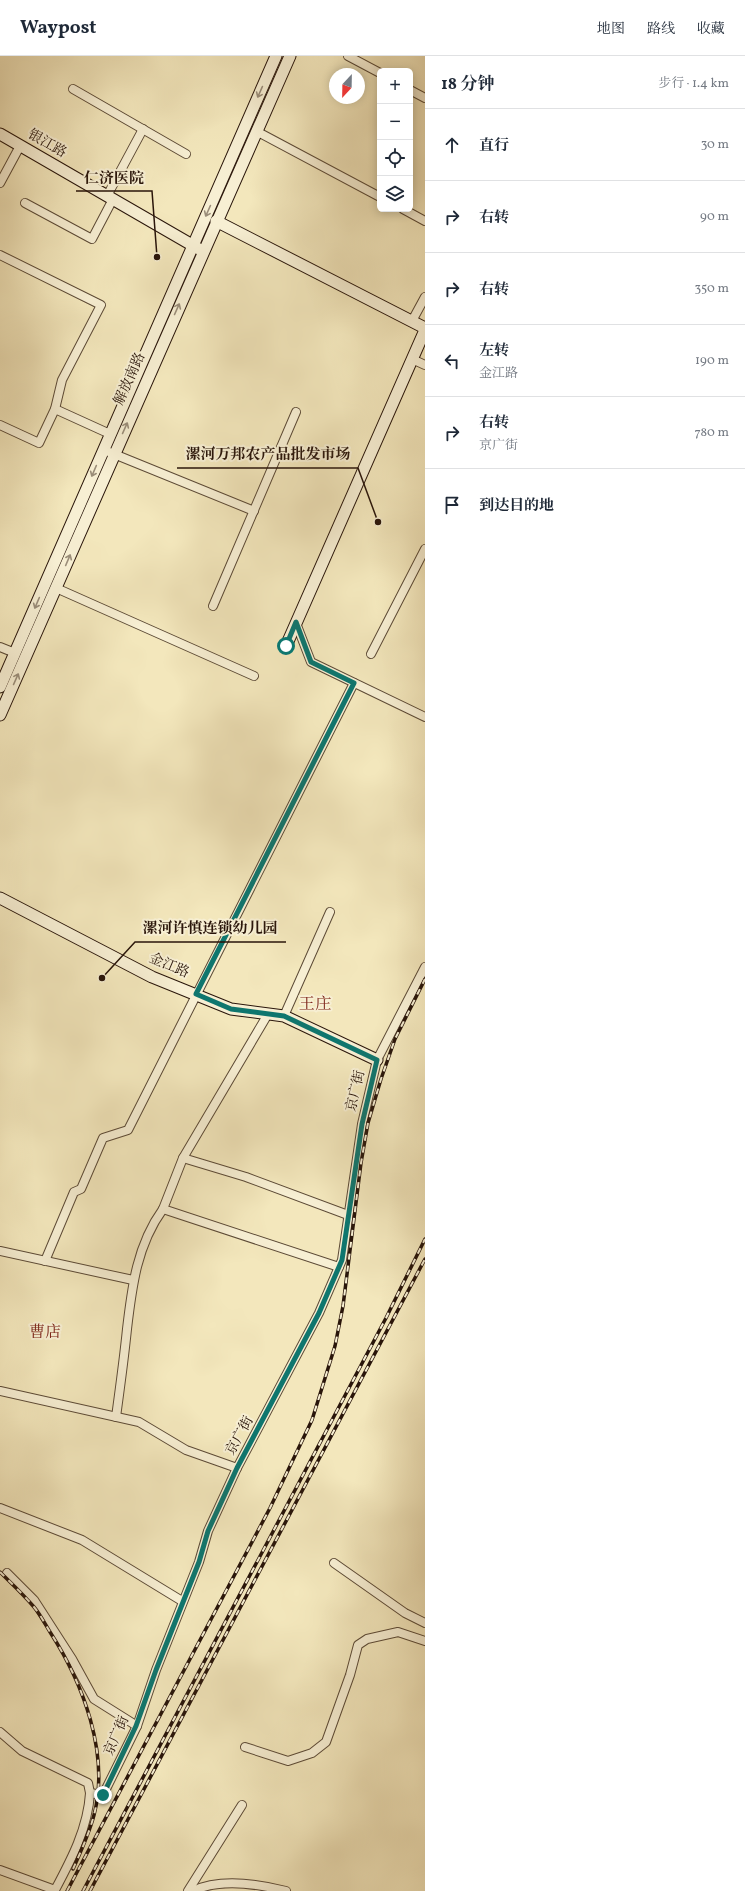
<!DOCTYPE html>
<html lang="zh">
<head>
<meta charset="utf-8">
<style>
  :root { --surface:#fff; --page:#f2f2f3; --text:#1f2937; --muted:#747a83; --line:#e0e1e3 }
  body { margin:0; font-family:Vollkorn,"Noto Serif SC",serif; background:var(--page); color:var(--text) }
  .controls { position:absolute; right:12px; top:12px; display:grid; overflow:hidden; border-radius:6px; box-shadow:0 2px 10px #0003 }
  .controls button { width:36px; height:36px; display:grid; place-items:center; padding:0; border:0; border-bottom:1px solid var(--line); background:var(--surface); color:var(--text); font:20px sans-serif }
  .compass { position:absolute; left:329px; top:12px; width:36px; height:36px; border-radius:50%; background:var(--surface); box-shadow:0 2px 10px #0003; rotate:202deg }
  .stop { position:absolute; width:12px; height:12px; margin:-9px; border:3px solid #0f766e; border-radius:50%; background:#fff }
  .stop.end { background:#0f766e; border-color:#fff; box-shadow:0 1px 4px #0008 }
  .list { margin:0; padding:0; list-style:none }
  h2 { display:flex; justify-content:space-between; align-items:center; height:52px; margin:0; padding:0 16px; font-size:17px }
  h2 small { font-size:13px; font-weight:400; color:var(--muted) }
  .list li { display:grid; grid-template-columns:26px 1fr auto; gap:12px; align-items:center; box-sizing:border-box; height:72px; padding:0 16px; border-top:1px solid var(--line) }
  .list b { display:block; font-size:15px; white-space:nowrap }
  .list p { margin:0; font-size:13px; white-space:nowrap; color:var(--muted) }
  .list em { font-size:13px; font-style:normal; color:var(--muted) }
  .icon { flex:none; width:22px; height:22px; fill:none; stroke:currentColor; stroke-width:2; stroke-linecap:round; stroke-linejoin:round }
  .map { position:relative; flex:none; width:425px; height:1835px; overflow:hidden }
  header { display:flex; align-items:center; gap:24px; box-sizing:border-box; height:56px; padding:0 20px; background:var(--surface); border-bottom:1px solid var(--line) }
  header strong { font-size:19px }
  nav { display:flex; gap:22px; margin-inline-start:auto; font-size:14px }
  main { display:flex }
  aside { flex:1; background:var(--surface) }
  .map>svg:first-child { display:block }
  .lines { fill:none; stroke-linecap:round; stroke-linejoin:round }
  .street-casing { stroke:#5c4a36; stroke-width:10 }
  .secondary-casing { stroke:#29150a; stroke-width:13 }
  .street { stroke:#f7efd3; stroke-width:8 }
  .secondary { stroke:#f7efd3; stroke-width:11 }
  .rail-casing { stroke:#29150a; stroke-width:3.5 }
  .rail { stroke:#f7efd3; stroke-width:2; stroke-dasharray:6; stroke-linecap:butt }
  .oneway { stroke:#9a8d79 }
  .route { stroke:#0f766e; stroke-width:5 }
  .labels { text-anchor:middle; dominant-baseline:central; stroke-width:4; stroke-linejoin:round; paint-order:stroke }
  .street-label { font-size:14px; fill:#29150a; stroke:#f7efd3 }
  .quarter-label { font-size:16px; fill:#7a1f14; stroke:#f7efd3 }
  .leader { fill:none; stroke:#29150a; stroke-width:1.5 }
  .callout-dot { fill:#29150a; stroke:#f7efd3; stroke-width:1.5 }
  .callout-label { font-size:15px; text-anchor:middle; font-weight:bold; fill:#29150a; stroke:#f7efd3; stroke-width:4; stroke-linejoin:round; paint-order:stroke }
</style>
</head>
<body>
<header>
<strong>Waypost</strong>
<nav><a>地图</a><a>路线</a><a>收藏</a></nav>
</header>
<main>
<div class="map">
<svg width="425" height="1835" viewBox="0 0 425 1835">
  <rect width="100%" height="100%" fill="#f3e7bc"/>
  <filter id="stains"><feTurbulence type="fractalNoise" baseFrequency=".005" numOctaves="4"/><feColorMatrix values="0 0 0 0 .2 0 0 0 0 .09 0 0 0 0 .02 0 0 0 .5 -.17"/></filter>
  <radialGradient id="worn" r=".72"><stop offset=".6" stop-color="#630" stop-opacity="0"/><stop offset="1" stop-color="#630" stop-opacity=".3"/></radialGradient>
  <g class="lines">
    <g class="street-casing">
      <g id="street">
        <polyline points="348,0 380,17"/>
        <polyline points="73,33 186,98"/>
        <polyline points="410,34 425,42"/>
        <polyline points="256,75 380,141"/>
        <polyline points="0,127 20,90"/>
        <polyline points="107,140 143,73"/>
        <polyline points="25,147 92,183 113,143"/>
        <polyline points="403,153 425,165"/>
        <polyline points="0,199 101,249 62,324 55,353 39,387 0,369"/>
        <polyline points="412,265 425,241"/>
        <polyline points="412,303 425,309"/>
        <polyline points="55,353 110,378"/>
        <polyline points="109,396 254,455"/>
        <polyline points="56,532 254,620"/>
        <polyline points="213,550 296,356"/>
        <polyline points="296,567 311,606 425,661"/>
        <polyline points="0,591 15,597"/>
        <polyline points="371,598 425,493"/>
        <polyline points="268,958 183,1102 246,1121 348,1159"/>
        <polyline points="284,960 330,856"/>
        <polyline points="183,1102 163,1153 339,1211"/>
        <polyline points="0,1195 133,1224"/>
        <polyline points="45,1205 74,1136 81,1133 103,1082 128,1074 354,627"/>
        <polyline points="0,1335 139,1366 186,1394 237,1412"/>
        <path d="M116 1361C120 1332 124 1303 127 1273 132 1230 137 1189 163 1153"/>
        <polyline points="0,1452 82,1484 182,1545"/>
        <polyline points="334,1507 405,1557 425,1567"/>
        <polyline points="7,1517 34,1544 72,1603 94,1643 137,1670"/>
        <polyline points="0,1676 22,1695 88,1727 90,1737"/>
        <polyline points="245,1691 288,1705 312,1697 326,1686 350,1619 358,1589 367,1583 398,1576 425,1585"/>
        <path d="M0 1814 55 1834C71 1804 88 1772 90 1737L103 1739 137 1670 156 1614 199 1506 208 1475 237 1412 319 1257 342 1204 362 1068 377 1004 425 911"/>
        <polyline points="188,1835 242,1749"/>
        <path d="M193 1835C220 1822 258 1828 286 1835"/>
      </g>
    </g>
    <g class="secondary-casing">
      <g id="secondary">
        <polyline points="0,78 199,193"/>
        <polyline points="216,165 425,272"/>
        <polyline points="286,590 425,274"/>
        <polyline points="0,631 276,0"/>
        <polyline points="0,659 290,0"/>
        <polyline points="0,842 152,921 231,953 284,960 377,1004"/>
      </g>
    </g>
    <use href="#street" class="street"/>
    <use href="#secondary" class="secondary"/>
    <g class="rail-casing">
      <g id="rail">
        <path d="M0 1516C11 1527 23 1538 34 1551 40 1558 45 1568 50 1576 83 1627 110 1698 94 1759 89 1778 81 1795 73 1813"/>
        <polyline points="67,1835 270,1452 312,1364 335,1290 343,1250 361,1107 368,1067 381,1023 395,983 425,923"/>
        <polyline points="83,1835 386,1262 425,1183"/>
        <polyline points="90,1835 425,1203"/>
      </g>
    </g>
    <use href="#rail" class="rail"/>
  </g>
  <defs><path id="oneway-shaft" d="M-6 0H5M1.5-3L5.5 0L1.5 3" fill="none" stroke-width="1.6" stroke-linecap="round" stroke-linejoin="round"/></defs>
  <g class="oneway">
    <use href="#oneway-shaft" transform="translate(260 36) rotate(114)"/>
    <use href="#oneway-shaft" transform="translate(208 155) rotate(114)"/>
    <use href="#oneway-shaft" transform="translate(177 253) rotate(-66)"/>
    <use href="#oneway-shaft" transform="translate(125 372) rotate(-66)"/>
    <use href="#oneway-shaft" transform="translate(94 415) rotate(113)"/>
    <use href="#oneway-shaft" transform="translate(68 504) rotate(-67)"/>
    <use href="#oneway-shaft" transform="translate(37 547) rotate(113)"/>
    <use href="#oneway-shaft" transform="translate(16 623) rotate(-66)"/>
  </g>
  <g class="lines">
    <polyline class="route" points="103,1739 136,1670 156,1614 199,1506 208,1475 237,1412 319,1257 342,1204 362,1068 377,1004 284,960 231,953 196,938 354,627 311,606 296,566 286,590"/>
  </g>
  <g class="labels">
    <g class="street-label">
      <text transform="translate(47 88) rotate(30)">银江路</text>
      <text transform="translate(130 323) rotate(-66)">解放南路</text>
      <text transform="translate(169 910) rotate(23)">金江路</text>
      <text transform="translate(356 1035) rotate(-77)">京广街</text>
      <text transform="translate(240 1380) rotate(-61)">京广街</text>
      <text transform="translate(117 1680) rotate(-66)">京广街</text>
    </g>
    <g class="quarter-label">
      <text x="315" y="949">王庄</text>
      <text x="45" y="1277">曹店</text>
    </g>
  </g>
  <path class="leader" d="M157 201L152 135H76M378 466L358 412H177M102 922L135 886H286"/>
  <g class="callout-dot">
    <circle cx="157" cy="201" r="4"/>
    <circle cx="378" cy="466" r="4"/>
    <circle cx="102" cy="922" r="4"/>
  </g>
  <g class="callout-label">
    <text x="114" y="127">仁济医院</text>
    <text x="268" y="403">漯河万邦农产品批发市场</text>
    <text x="210" y="877">漯河许慎连锁幼儿园</text>
  </g>
  <rect width="100%" height="100%" filter="url(#stains)"/>
  <rect width="100%" height="100%" fill="url(#worn)"/>
</svg>
<div class="controls">
<button>+</button>
<button>−</button>
<button><svg class="icon" aria-label="locate" viewBox="0 0 24 24"><circle cx="12" cy="12" r="6"/><path d="M12 2v4M12 18v4M2 12h4M18 12h4"/></svg></button>
<button><svg class="icon" aria-label="layers" viewBox="0 0 24 24"><path d="M12 4l9 5-9 5-9-5zM3 14l9 5 9-5"/></svg></button>
</div>
<svg class="compass" viewBox="-18 -18 36 36"><path d="M0-13l5 13h-10z" fill="#e53935"/><path d="M0 13l5-13h-10z" fill="#747a83"/></svg>
<div class="stop" style="left:286px;top:590px"></div>
<div class="stop end" style="left:103px;top:1739px"></div>
</div>
<aside>
<h2>18 分钟<small>步行 · 1.4 km</small></h2>
<ul class="list">
<li><svg class="icon" aria-label="ahead" viewBox="0 0 24 24"><path d="M12 20V5M6 11l6-6 6 6"/></svg><div><b>直行</b></div><em>30 m</em></li>
<li><svg class="icon" aria-label="right" viewBox="0 0 24 24"><path d="M7 20v-9h11M14 6l5 5-5 5"/></svg><div><b>右转</b></div><em>90 m</em></li>
<li><svg class="icon" aria-label="right" viewBox="0 0 24 24"><path d="M7 20v-9h11M14 6l5 5-5 5"/></svg><div><b>右转</b></div><em>350 m</em></li>
<li><svg class="icon" aria-label="left" viewBox="0 0 24 24"><path d="M17 20v-9H6M10 6l-5 5 5 5"/></svg><div><b>左转</b><p>金江路</p></div><em>190 m</em></li>
<li><svg class="icon" aria-label="right" viewBox="0 0 24 24"><path d="M7 20v-9h11M14 6l5 5-5 5"/></svg><div><b>右转</b><p>京广街</p></div><em>780 m</em></li>
<li><svg class="icon" aria-label="arrive" viewBox="0 0 24 24"><path d="M6 21V4h12l-3 4 3 4H6"/></svg><div><b>到达目的地</b></div></li>
</ul>
</aside>
</main>
</body>
</html>
